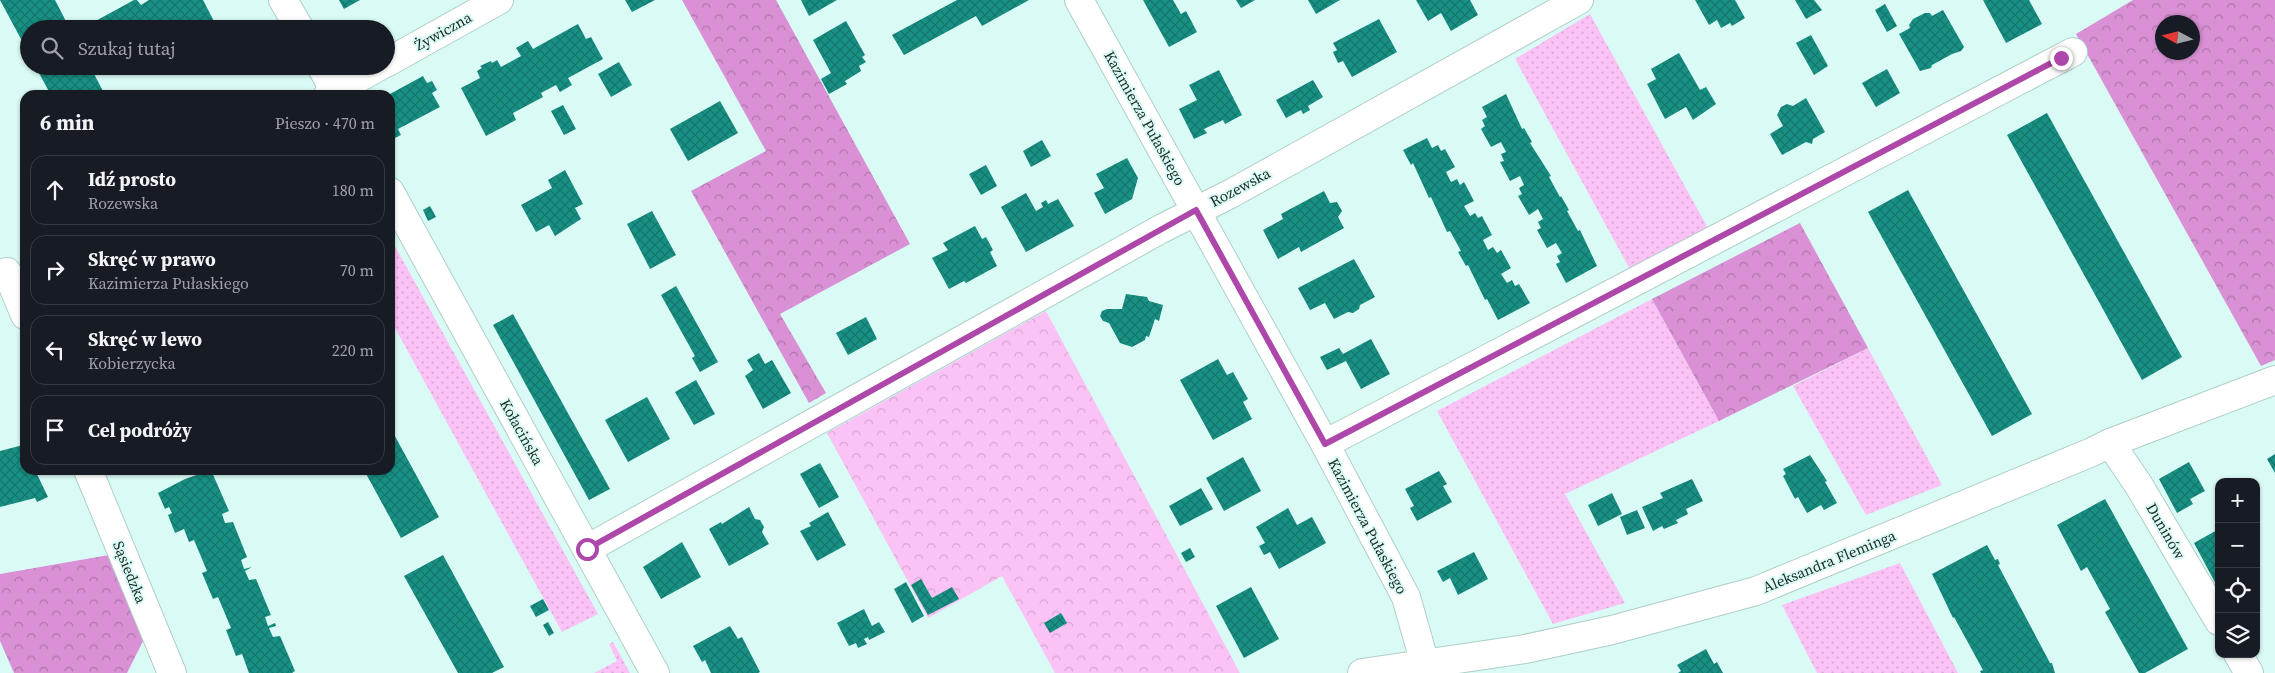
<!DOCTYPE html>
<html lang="pl">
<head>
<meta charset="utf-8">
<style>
  :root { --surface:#171b24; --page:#20242c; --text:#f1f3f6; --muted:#9ea1a6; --line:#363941 }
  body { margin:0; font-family:"Source Serif 4",serif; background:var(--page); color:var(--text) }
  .controls { position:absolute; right:15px; bottom:15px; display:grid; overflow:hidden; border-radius:10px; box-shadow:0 1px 4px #0004 }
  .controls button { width:45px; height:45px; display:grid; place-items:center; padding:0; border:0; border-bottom:1px solid var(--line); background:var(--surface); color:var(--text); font:25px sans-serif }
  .compass { position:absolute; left:2155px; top:15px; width:45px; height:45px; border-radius:50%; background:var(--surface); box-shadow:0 1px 4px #0004; rotate:277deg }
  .stop { position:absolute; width:15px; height:15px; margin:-11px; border:4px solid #ae47aa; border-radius:50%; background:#fff }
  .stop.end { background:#ae47aa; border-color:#fff; box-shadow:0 1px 5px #0008 }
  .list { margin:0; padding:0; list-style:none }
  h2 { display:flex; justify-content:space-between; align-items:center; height:65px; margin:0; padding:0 20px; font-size:21px }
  h2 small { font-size:16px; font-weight:400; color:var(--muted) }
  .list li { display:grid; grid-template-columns:32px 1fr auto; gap:15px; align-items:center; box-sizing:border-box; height:70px; margin:0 10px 10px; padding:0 10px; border:1px solid var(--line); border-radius:15px }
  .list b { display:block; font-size:19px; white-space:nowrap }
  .list p { margin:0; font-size:16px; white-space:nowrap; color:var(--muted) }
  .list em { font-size:16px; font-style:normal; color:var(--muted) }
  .icon { flex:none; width:28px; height:28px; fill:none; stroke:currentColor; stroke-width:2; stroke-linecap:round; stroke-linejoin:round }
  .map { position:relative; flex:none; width:2275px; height:673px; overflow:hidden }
  .search { position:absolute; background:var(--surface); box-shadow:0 1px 4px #0004; left:20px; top:20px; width:375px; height:55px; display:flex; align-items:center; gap:12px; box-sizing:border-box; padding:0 18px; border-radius:28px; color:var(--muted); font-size:19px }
  .panel { position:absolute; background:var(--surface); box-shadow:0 1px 4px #0004; left:20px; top:90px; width:375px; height:385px; border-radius:15px }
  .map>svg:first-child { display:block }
  .grass { fill:url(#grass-dots) }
  .forest { fill:url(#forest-crowns); fill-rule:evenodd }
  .park { fill:url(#park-crowns) }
  .building { fill:url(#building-cross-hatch) }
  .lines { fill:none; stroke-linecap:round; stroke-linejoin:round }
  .minor-casing { stroke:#afcfc9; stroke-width:30 }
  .minor { stroke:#fff; stroke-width:28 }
  .route { stroke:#ae47aa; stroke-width:6 }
  .labels { text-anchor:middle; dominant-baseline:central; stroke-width:4; stroke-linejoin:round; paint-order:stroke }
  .street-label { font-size:15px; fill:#1d2927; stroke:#dafaf5 }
</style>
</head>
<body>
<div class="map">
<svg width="2275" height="673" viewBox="0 0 2275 673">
  <defs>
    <pattern id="grass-dots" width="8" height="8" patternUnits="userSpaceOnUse" patternTransform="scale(1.25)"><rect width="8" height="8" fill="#fbc2f6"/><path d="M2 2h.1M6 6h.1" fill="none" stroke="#d7a7d3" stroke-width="1.8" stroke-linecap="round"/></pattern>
    <pattern id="forest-crowns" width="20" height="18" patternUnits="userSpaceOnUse" patternTransform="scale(1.25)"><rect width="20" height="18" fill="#d990d4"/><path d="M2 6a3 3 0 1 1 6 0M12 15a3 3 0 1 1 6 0" fill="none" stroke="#af76ac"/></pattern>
    <pattern id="park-crowns" width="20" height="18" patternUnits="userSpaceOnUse" patternTransform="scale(1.25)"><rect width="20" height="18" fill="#fbc2f6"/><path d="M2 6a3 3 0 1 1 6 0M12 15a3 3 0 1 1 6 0" fill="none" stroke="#d7a7d3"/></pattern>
    <pattern id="building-cross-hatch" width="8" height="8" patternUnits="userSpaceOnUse" patternTransform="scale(1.25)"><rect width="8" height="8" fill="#189084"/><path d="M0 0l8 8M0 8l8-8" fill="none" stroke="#15766c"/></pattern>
  </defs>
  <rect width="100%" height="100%" fill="#dafaf5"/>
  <g class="grass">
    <polygon points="1590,14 1710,232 1632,273 1515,59"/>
    <polygon points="390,237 598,614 562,632 390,319"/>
    <polygon points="1652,299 1719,421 1565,494 1625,603 1553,624 1437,411"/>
    <polygon points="1868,348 1942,485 1866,515 1793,386"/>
    <polygon points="1900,563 1958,673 1817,673 1782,605"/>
    <polygon points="613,642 630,673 594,673 617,661 609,644"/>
  </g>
  <g class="forest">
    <polygon points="682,0 776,0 910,244 780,314 826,393 809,403 691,191 766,151"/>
    <path d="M2133 0H2275V360L2261 366 2076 34ZM2162 22H2192V52H2162Z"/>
    <polygon points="1800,223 1868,348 1719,421 1652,299"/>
    <polygon points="109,555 144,639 127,673 14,673 0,641 0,574"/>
  </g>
  <polygon class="park" points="1046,311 1240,673 1055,673 1002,576 928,618 827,433"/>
  <g class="building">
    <polygon points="0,0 55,0 70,29 29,29 29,54"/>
    <polygon points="134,0 137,0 141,5 149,0 203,0 218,29 81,29"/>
    <polygon points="339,0 360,0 344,9"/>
    <polygon points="625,0 655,0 632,12"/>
    <polygon points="801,0 837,0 809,16"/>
    <polygon points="957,0 1029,0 982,26 976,16 904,55 892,35"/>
    <polygon points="1143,0 1173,0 1181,14 1186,11 1197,32 1169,47"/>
    <polygon points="1236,0 1255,0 1241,8"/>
    <polygon points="1308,0 1340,0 1316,14"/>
    <polygon points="1416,0 1470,0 1478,15 1451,31 1441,13 1428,21"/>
    <polygon points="1695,0 1735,0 1745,18 1732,26 1730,23 1721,28 1717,20 1709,25"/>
    <polygon points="1795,0 1814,0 1822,10 1806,19"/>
    <polygon points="1983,0 2029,0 2042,24 2006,43"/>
    <polygon points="1885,4 1897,26 1887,32 1875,10"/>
    <polygon points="1943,10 1964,47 1961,51 1952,54 1932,65 1931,68 1920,71 1899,34 1910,28 1909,25 1913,19 1925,13 1930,13 1932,16"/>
    <polygon points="1379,19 1397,52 1352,77 1343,61 1338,63 1333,52 1337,50 1333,43"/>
    <polygon points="846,21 865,55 862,57 866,62 859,66 861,71 845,81 847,84 829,94 821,79 831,73 813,40"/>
    <polygon points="578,24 586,39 591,37 603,59 568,78 572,85 560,92 556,85 541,93 543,97 513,113 516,120 486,136 461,88 480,78 477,71 482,68 480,66 491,61 492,63 497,60 501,67 521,56 516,48 528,41 533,49"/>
    <polygon points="1811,35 1828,66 1814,75 1796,43"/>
    <polygon points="1679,53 1700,90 1706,87 1716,104 1693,120 1686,107 1665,119 1647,84 1656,79 1651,69"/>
    <polygon points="619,62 632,85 611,97 598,74"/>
    <polygon points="35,66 93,66 91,68 105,95 51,95"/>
    <polygon points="1887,69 1900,93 1876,107 1862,83"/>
    <polygon points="1219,70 1242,115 1225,124 1223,120 1204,129 1207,133 1194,139 1179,109 1197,100 1189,85"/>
    <polygon points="423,76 427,83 432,81 437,90 432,93 440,107 398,129 401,135 393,139 390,133 390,94"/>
    <polygon points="1313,80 1323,97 1308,106 1310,110 1303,114 1301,110 1286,118 1276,100"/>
    <polygon points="1506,94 1522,129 1524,128 1532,142 1530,143 1551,176 1549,177 1560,197 1561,196 1569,210 1567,211 1578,231 1580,230 1597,266 1566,283 1556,264 1560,262 1557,256 1562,253 1556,243 1547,248 1537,230 1541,228 1538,222 1543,219 1538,209 1529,215 1518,196 1522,194 1519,188 1524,185 1520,176 1510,181 1500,162 1504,161 1501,154 1506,152 1501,142 1491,147 1481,129 1485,126 1482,120 1487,117 1482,107"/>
    <polygon points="1806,98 1825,132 1813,139 1812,144 1806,142 1782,155 1770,134 1783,126 1777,115 1781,107 1787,104 1793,106"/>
    <polygon points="720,101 738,133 688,161 670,129"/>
    <polygon points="563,105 576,129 564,135 551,111"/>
    <polygon points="2047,113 2182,357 2142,380 2007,135"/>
    <polygon points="1427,138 1432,148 1438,145 1441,151 1445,149 1455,167 1446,172 1451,182 1457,179 1460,185 1464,182 1474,201 1464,206 1470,216 1475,213 1478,218 1482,216 1492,235 1483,240 1488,250 1493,247 1497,253 1501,250 1511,268 1501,274 1507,283 1512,280 1515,286 1519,284 1530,303 1498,320 1487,299 1485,300 1468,265 1466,266 1458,252 1461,251 1450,231 1447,232 1431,197 1429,198 1413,163 1411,165 1403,150"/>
    <polygon points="1042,140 1051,156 1031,167 1023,151"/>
    <polygon points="1127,158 1138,178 1132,199 1105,214 1094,193 1104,188 1096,174"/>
    <polygon points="986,165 997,186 981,195 969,174"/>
    <polygon points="565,170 583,204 575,208 581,219 555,236 549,225 536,232 521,205 552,188 548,180"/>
    <polygon points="1908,190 2032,414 1992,436 1868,212"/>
    <polygon points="1324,191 1330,203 1337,202 1342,211 1338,217 1344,228 1301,252 1299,247 1278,259 1263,230 1283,219 1281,214"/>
    <polygon points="1026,193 1036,211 1043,207 1041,203 1046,200 1048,204 1058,199 1074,226 1026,252 1001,207"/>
    <polygon points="430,206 436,217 428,221 423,210"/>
    <polygon points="652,211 676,255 650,269 627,224"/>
    <polygon points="975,226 982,239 986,237 993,250 990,252 997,266 966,283 964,281 949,289 932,258 948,250 943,243"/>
    <polygon points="1354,259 1375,297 1360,305 1359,309 1353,313 1348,312 1334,319 1325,303 1310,310 1298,288"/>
    <polygon points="676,286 718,362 700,372 692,358 695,356 661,295"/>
    <polygon points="1126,294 1147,297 1149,301 1163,305 1159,321 1155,319 1149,337 1146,336 1145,340 1132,347 1120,343 1109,323 1103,321 1100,316 1102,311 1107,309 1122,309"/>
    <polygon points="513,314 610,489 589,500 493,325"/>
    <polygon points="866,317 877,339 848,355 836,333"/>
    <polygon points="1371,339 1390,374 1361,389 1346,361 1327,370 1320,357 1339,348 1343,354"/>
    <polygon points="759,353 765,364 772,360 791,393 763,409 745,376 753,370 747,360"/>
    <polygon points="1218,359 1227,375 1233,372 1248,399 1243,402 1252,419 1213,440 1180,380"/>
    <polygon points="696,380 715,414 694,425 675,392"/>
    <polygon points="647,397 670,439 628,462 605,420"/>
    <polygon points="390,427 439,517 401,538 364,470 390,470"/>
    <polygon points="23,445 25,470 35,470 48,497 37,502 35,498 0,507 0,451"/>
    <polygon points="2275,454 2275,473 2267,459"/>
    <polygon points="1810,455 1827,481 1825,482 1837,503 1824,510 1821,505 1807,513 1798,497 1795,499 1783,476 1786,474 1783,469"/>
    <polygon points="1243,457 1261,491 1224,511 1206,478"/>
    <polygon points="2189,462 2205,491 2190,499 2193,504 2177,513 2159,479"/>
    <polygon points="820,463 839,497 819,508 800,474"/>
    <polygon points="211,470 229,511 222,514 225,523 233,522 247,557 241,560 244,569 252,567 245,571 249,580 256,579 271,615 265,617 268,626 275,623 276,626 269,628 273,637 280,636 295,671 292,673 249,673 242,654 236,656 226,630 231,628 218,597 213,599 202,573 207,571 194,540 189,542 184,529 175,533 168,515 172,513 169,507 165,509 158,493 185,479"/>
    <polygon points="1439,471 1447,484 1443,486 1452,502 1417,521 1410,508 1414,506 1405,489"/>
    <polygon points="1692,479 1703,501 1686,509 1688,514 1676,520 1678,523 1664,529 1662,526 1653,531 1642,507 1663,498 1660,493"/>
    <polygon points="1201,488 1213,509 1180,526 1169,506"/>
    <polygon points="1612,493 1622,514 1598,526 1588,505"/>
    <polygon points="2105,499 2188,649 2145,673 2139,673 2105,612 2110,609 2087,567 2081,571 2057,525"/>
    <polygon points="749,507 755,519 760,520 764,527 762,532 769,544 729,566 709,529 721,522 722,524"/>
    <polygon points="1288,508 1297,525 1312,517 1326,543 1279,569 1270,552 1264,555 1259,546 1265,543 1256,527"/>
    <polygon points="1637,510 1645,528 1627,535 1620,517"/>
    <polygon points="828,512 846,545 817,561 800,531 811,526 809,523"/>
    <polygon points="2219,529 2219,590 2194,543"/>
    <polygon points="682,542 701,577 661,599 643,567"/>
    <polygon points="1987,545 1995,560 1998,559 2000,564 1998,565 2050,663 2052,663 2055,673 1981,673 1980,671 1983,670 1954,617 1953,618 1932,574"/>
    <polygon points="1190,548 1195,557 1186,562 1181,553"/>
    <polygon points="1474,552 1488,579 1458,595 1450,578 1443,582 1437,571"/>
    <polygon points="443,555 504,667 492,673 458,673 404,576"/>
    <polygon points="921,579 932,598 952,587 959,599 928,615 911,585"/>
    <polygon points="906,582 924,616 912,623 894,589"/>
    <polygon points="1251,587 1279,639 1244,658 1216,606"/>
    <polygon points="543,599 549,610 536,617 530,606"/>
    <polygon points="864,609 872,626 879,622 885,632 869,640 868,637 864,639 867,644 858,648 856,643 849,646 837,623"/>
    <polygon points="1061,613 1067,623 1050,633 1044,623"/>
    <polygon points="548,622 554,633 549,636 543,625"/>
    <polygon points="730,626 738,639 742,637 760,672 758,673 711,673 705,660 702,662 693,646"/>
    <polygon points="1706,649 1714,664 1717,662 1723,673 1678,673 1681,671 1677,665"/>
  </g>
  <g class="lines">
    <g class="minor-casing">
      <g id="minor">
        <polyline points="283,0 300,29"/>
        <polyline points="1079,0 1325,444 1406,597 1425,664"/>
        <polyline points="386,63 499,0"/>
        <polyline points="321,66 337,95"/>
        <polyline points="328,95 380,66"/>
        <polyline points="390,192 655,673"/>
        <polyline points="7,272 25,315"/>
        <polyline points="2110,443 2138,484 2219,621"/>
        <polyline points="1325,444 2073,52"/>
        <polyline points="88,470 172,673"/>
        <polyline points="587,549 1161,229 1232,193 1579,0"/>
        <polyline points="2238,654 2249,673"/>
        <polyline points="1362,673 1525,649 1612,630 1756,591 2092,452 2110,443 2275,380"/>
      </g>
    </g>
    <use href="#minor" class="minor"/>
  </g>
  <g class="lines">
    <polyline class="route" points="587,549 1196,210 1325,444 2061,58"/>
  </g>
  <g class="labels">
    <g class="street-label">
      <text transform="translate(443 31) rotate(-29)">Żywiczna</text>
      <text transform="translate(1145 118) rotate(61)">Kazimierza Pułaskiego</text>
      <text transform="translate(1240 187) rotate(-28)">Rozewska</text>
      <text transform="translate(522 432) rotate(61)">Kołacińska</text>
      <text transform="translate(1368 526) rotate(62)">Kazimierza Pułaskiego</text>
      <text transform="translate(2166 531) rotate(60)">Duninów</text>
      <text transform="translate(1829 561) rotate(-22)">Aleksandra Fleminga</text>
      <text transform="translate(130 572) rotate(68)">Sąsiedzka</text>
    </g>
  </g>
</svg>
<div class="controls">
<button>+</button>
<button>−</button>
<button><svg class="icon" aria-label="locate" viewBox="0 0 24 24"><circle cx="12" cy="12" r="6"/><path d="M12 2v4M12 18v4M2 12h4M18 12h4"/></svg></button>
<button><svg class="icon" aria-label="layers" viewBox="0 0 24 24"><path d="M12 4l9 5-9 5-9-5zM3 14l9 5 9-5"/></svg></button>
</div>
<svg class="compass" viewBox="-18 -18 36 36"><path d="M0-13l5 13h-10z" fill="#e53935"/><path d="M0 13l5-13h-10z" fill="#9ea1a6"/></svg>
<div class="stop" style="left:587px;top:549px"></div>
<div class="stop end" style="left:2061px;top:58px"></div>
<div class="search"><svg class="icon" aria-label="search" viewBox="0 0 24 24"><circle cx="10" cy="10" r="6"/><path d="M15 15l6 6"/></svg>Szukaj tutaj</div>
<section class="panel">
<h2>6 min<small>Pieszo · 470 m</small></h2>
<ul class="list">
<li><svg class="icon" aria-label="ahead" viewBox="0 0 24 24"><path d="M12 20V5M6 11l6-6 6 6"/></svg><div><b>Idź prosto</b><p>Rozewska</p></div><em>180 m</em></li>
<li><svg class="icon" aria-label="right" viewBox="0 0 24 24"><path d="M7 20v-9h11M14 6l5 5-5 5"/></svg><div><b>Skręć w prawo</b><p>Kazimierza Pułaskiego</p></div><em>70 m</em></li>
<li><svg class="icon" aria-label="left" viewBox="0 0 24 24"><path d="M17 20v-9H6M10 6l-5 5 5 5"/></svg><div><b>Skręć w lewo</b><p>Kobierzycka</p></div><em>220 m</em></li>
<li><svg class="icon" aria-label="arrive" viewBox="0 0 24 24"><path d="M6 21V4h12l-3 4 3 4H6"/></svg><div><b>Cel podróży</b></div></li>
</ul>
</section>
</div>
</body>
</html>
